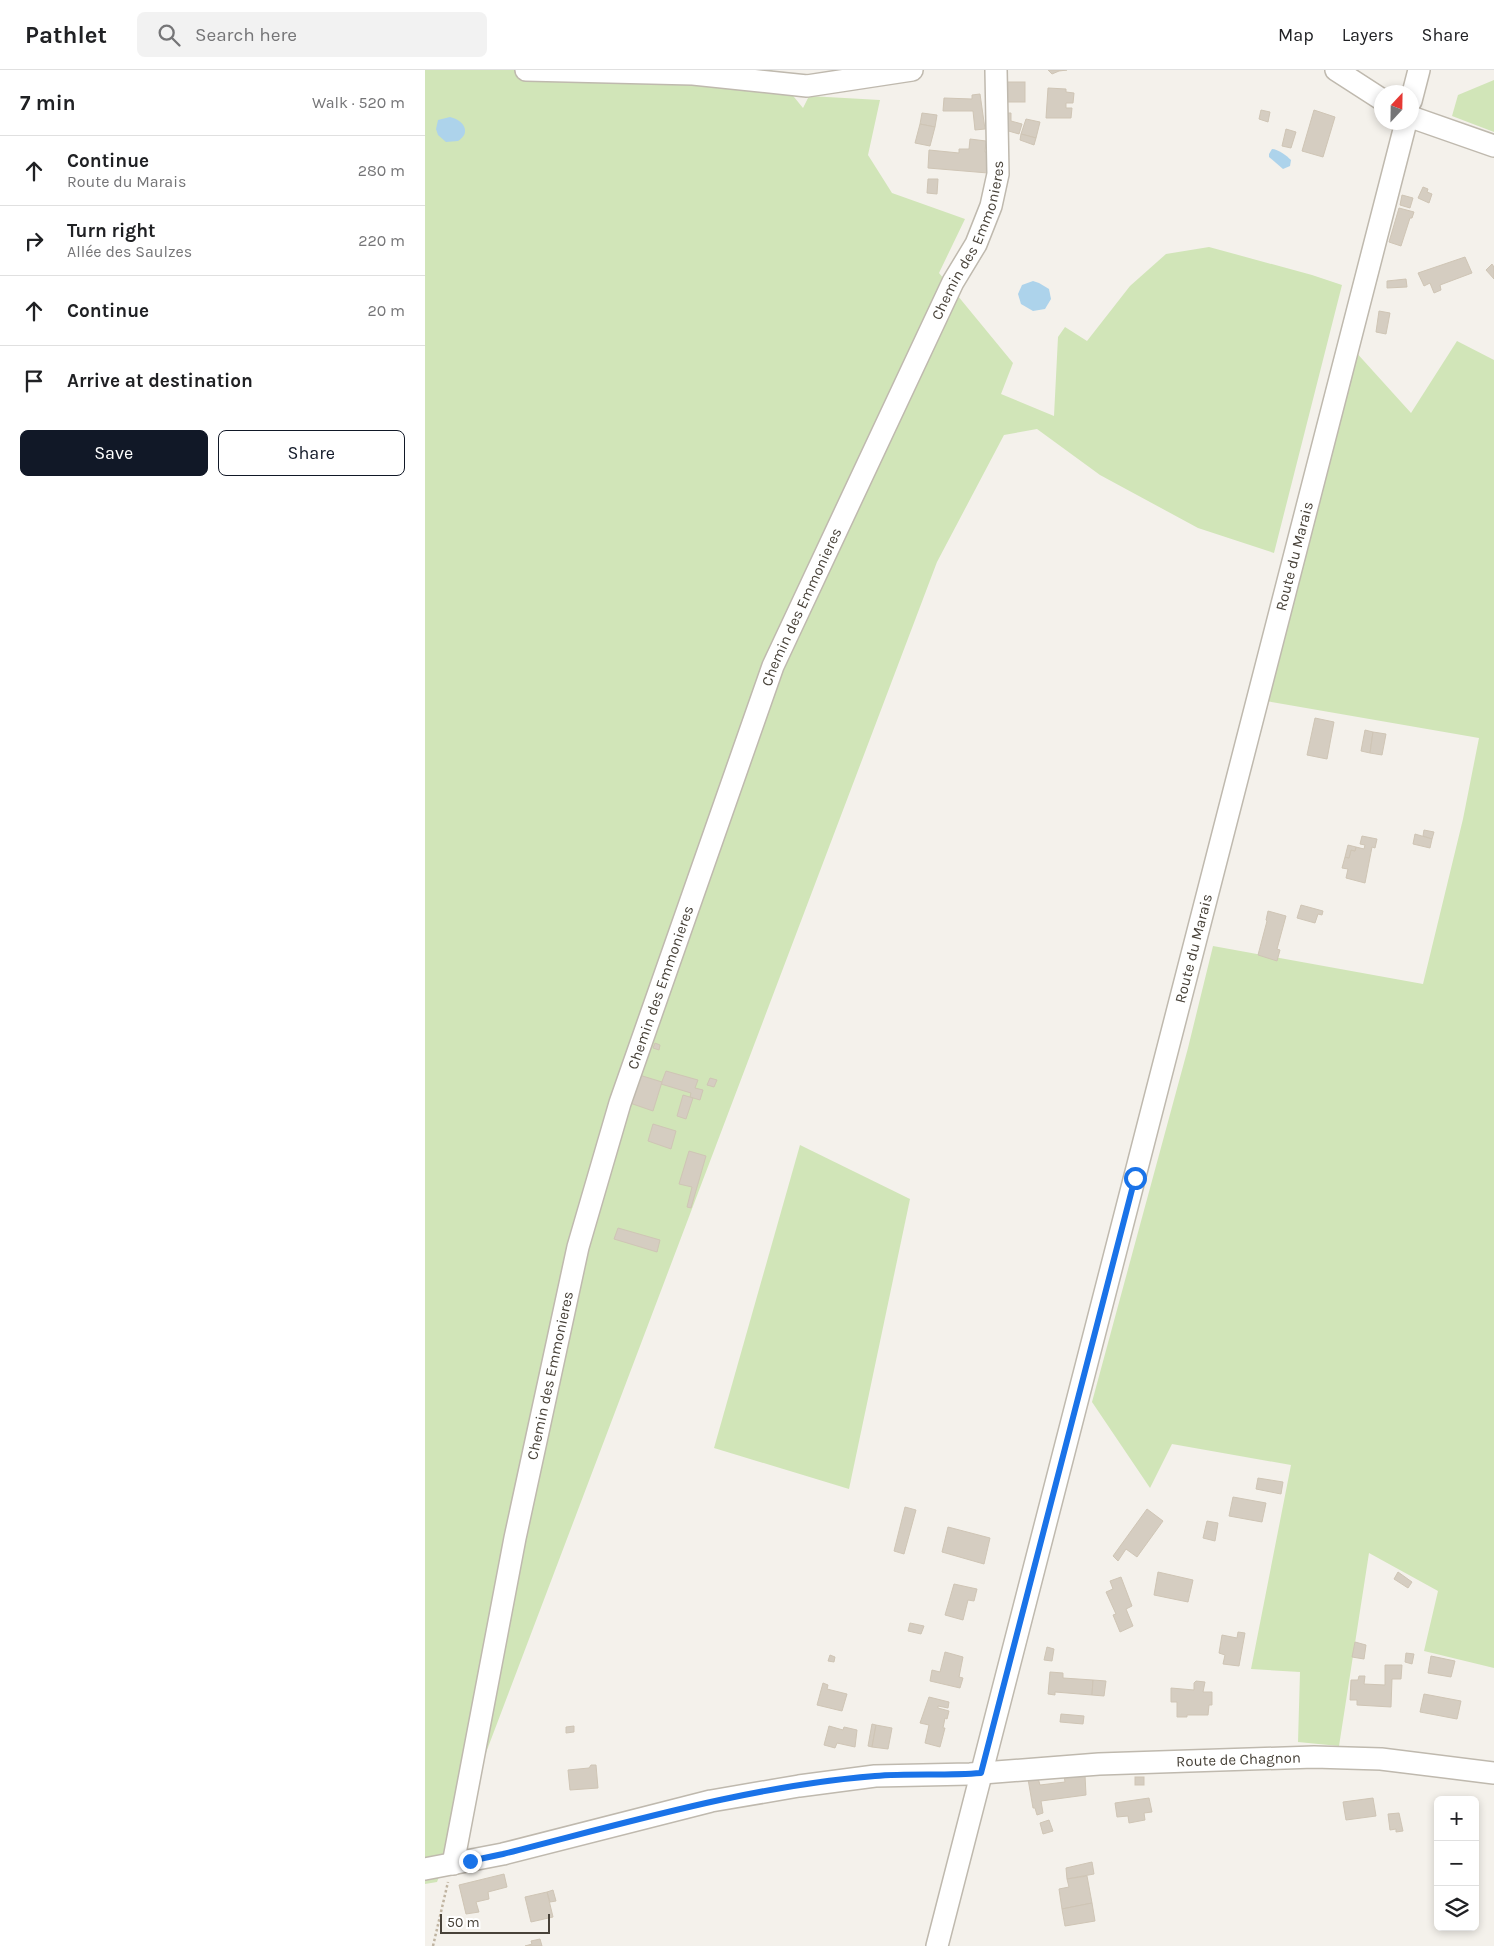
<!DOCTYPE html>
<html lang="en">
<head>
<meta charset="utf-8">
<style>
  :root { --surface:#fff; --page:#f2f2f2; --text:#202124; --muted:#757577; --line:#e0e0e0; --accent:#111827 }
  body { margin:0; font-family:Karla,sans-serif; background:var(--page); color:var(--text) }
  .controls { position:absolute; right:15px; bottom:15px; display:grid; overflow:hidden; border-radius:8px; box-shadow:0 2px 8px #0003 }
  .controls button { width:45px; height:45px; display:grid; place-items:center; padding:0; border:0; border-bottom:1px solid var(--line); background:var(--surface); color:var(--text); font:25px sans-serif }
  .compass { position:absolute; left:949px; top:15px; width:45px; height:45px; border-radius:50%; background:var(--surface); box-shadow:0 2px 8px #0003; rotate:22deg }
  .scale { position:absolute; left:15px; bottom:12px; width:110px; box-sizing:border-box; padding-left:5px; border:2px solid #484239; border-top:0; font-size:14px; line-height:18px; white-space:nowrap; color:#484239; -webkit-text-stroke:4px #fff; paint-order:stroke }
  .stop { position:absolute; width:15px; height:15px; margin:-11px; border:4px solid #1a73e8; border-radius:50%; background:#fff }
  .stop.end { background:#1a73e8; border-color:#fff; box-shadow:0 1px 5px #0008 }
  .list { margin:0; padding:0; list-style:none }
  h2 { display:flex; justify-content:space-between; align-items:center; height:65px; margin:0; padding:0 20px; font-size:21px }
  h2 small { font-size:16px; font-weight:400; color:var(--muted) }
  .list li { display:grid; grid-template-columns:32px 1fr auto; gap:15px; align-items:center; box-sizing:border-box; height:70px; padding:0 20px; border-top:1px solid var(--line) }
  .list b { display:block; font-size:19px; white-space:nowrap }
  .list p { margin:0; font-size:16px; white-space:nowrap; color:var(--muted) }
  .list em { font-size:16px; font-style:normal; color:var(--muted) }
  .actions { display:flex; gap:10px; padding:15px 20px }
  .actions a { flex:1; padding:11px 0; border:1px solid var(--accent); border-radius:8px; text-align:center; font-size:18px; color:var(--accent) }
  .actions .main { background:var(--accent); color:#fff }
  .icon { flex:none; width:28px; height:28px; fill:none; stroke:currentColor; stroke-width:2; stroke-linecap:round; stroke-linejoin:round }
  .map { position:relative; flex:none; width:1069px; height:1876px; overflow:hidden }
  header { display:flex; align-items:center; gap:30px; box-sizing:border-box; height:70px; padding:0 25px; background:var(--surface); border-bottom:1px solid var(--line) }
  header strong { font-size:24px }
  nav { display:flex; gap:28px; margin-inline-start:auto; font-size:18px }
  .search { width:350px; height:45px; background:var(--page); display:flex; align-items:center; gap:12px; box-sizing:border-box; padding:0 18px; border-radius:8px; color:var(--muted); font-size:19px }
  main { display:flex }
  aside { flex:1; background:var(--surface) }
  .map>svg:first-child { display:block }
  .green { fill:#d1e5b8 }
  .water { fill:#add3eb }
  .building { fill:#d5cdc1; stroke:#cfc5b5 }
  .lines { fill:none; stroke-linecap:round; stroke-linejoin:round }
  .minor-casing { stroke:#bfb9ae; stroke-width:24 }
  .path { stroke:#c0b4a1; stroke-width:2.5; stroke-dasharray:2.5 2.5; stroke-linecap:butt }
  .minor { stroke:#fff; stroke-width:21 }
  .route { stroke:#1a73e8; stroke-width:6 }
  .labels { text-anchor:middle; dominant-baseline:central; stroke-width:5; stroke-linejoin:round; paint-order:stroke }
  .street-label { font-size:15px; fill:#484239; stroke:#fff }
</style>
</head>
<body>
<header>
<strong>Pathlet</strong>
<div class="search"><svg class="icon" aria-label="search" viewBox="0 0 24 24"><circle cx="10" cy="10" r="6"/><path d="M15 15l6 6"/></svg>Search here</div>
<nav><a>Map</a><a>Layers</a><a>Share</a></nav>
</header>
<main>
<aside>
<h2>7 min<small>Walk · 520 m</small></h2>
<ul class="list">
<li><svg class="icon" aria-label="ahead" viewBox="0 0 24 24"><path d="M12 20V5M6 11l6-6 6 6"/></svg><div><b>Continue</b><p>Route du Marais</p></div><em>280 m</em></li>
<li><svg class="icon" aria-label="right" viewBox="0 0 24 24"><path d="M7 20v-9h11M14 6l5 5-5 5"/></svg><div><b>Turn right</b><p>Allée des Saulzes</p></div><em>220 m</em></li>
<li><svg class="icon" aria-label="ahead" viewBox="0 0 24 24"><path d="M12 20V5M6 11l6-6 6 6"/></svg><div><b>Continue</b></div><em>20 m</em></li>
<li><svg class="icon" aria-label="arrive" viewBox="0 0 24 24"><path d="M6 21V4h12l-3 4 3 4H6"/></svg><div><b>Arrive at destination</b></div></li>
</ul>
<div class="actions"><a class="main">Save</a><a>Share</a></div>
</aside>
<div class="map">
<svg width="1069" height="1876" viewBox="0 0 1069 1876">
  <rect width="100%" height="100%" fill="#f4f1eb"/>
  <g class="green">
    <polygon points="0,0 347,0 378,38 384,26 455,30 443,85 467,123 540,149 514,203 588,293 576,324 629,346 633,267 640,257 662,271 705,216 741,184 784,177 887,205 917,215 849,483 773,458 675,405 612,359 579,365 512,492 12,1812 0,1814"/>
    <polygon points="1069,10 1069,62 1027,46 1033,25"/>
    <polygon points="1032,271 1069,290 1069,1598 999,1581 1013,1521 944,1483 914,1676 873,1672 875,1602 826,1599 866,1395 747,1374 725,1418 667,1332 763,978 788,876 998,914 1038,749 1054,668 841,631 929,280 986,343"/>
    <polygon points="375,1075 485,1129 424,1419 289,1378"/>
  </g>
  <g class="water">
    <path d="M25 47C38 50 47 62 33 71L21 72 13 65 11 59 13 50Z"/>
    <path d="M847 79C853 79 862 86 866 90L865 96 858 99 844 87V84Z"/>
    <polygon points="608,211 614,213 624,219 626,229 620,239 608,241 596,234 593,224 597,215"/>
  </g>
  <g class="building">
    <polygon points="623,0 642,0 634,1 627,4"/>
    <rect x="579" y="12" width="21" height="20"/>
    <polygon points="623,18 641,19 641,22 649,23 648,33 641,33 641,38 647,38 646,48 621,48"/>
    <polygon points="555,24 560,59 550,60 548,41 518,41 519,28 547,29 547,25"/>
    <polygon points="836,40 845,42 843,52 834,49"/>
    <polygon points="889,40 910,47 898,87 877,81"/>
    <polygon points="497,43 512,45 510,57 495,54"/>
    <polygon points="580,43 586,43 586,51 597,54 594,64 580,60"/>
    <polygon points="601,49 615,52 611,68 596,64"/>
    <polygon points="495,54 510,57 505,76 490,73"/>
    <polygon points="861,59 871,62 866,78 857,76"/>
    <polygon points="596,64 611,68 609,75 595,70"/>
    <polygon points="545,69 561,71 560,82 565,82 563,103 503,98 504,80 534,83 534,79 544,79"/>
    <polygon points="503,109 513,109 512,124 502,123"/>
    <polygon points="998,117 1003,119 1002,122 1007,124 1004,133 993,128"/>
    <polygon points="977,125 988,128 985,138 975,135"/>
    <polygon points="974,138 989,142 987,148 985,148 976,176 964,172"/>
    <polygon points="1040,187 1047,203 1015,215 1016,220 1009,223 1005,213 999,216 993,203"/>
    <polygon points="1067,194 1069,197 1069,209 1061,200"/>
    <polygon points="981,209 982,217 962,218 962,211"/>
    <polygon points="954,241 965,243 961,264 951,262"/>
    <polygon points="890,648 909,652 902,689 882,685"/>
    <polygon points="940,660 948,662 945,683 936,681"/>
    <polygon points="948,662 961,664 957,685 945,683"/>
    <polygon points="999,760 1009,762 1007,769 998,766"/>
    <polygon points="990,764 1007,769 1005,778 988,774"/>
    <polygon points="937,766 952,769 950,778 947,777 940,813 921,808 923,799 917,798 920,787 924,788 926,780 930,781 931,777 939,779 940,775 935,774"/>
    <polygon points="923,775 931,777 930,781 926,780 924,788 920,787"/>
    <polygon points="876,835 898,841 897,845 893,844 890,853 872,848"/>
    <polygon points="843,841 861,846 852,879 855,880 852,891 833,885 842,851 841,850"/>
    <polygon points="230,973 235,975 234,980 228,978"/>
    <polygon points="241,1001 273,1010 270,1018 278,1020 275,1030 265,1027 266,1023 236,1014"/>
    <polygon points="211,1004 237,1012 228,1041 202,1032"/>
    <polygon points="285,1008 292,1010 289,1017 282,1015"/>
    <polygon points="258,1025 268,1028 261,1049 252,1046"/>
    <polygon points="228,1054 251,1061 246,1079 223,1071"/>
    <polygon points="264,1081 281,1086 266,1138 262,1137 267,1117 254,1114"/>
    <polygon points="193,1158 235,1170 232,1182 189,1169"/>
    <polygon points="833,1408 858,1412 856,1424 831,1419"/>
    <polygon points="808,1427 841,1433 837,1452 804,1446"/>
    <polygon points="480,1437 491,1440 479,1484 469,1481"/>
    <polygon points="722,1439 738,1451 712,1487 701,1479 693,1491 688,1486"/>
    <polygon points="782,1451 793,1453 790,1471 778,1468"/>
    <polygon points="523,1457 565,1468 559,1494 517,1482"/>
    <polygon points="733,1502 768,1510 763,1532 729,1525"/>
    <polygon points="973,1502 987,1512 983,1518 969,1509"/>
    <polygon points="696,1507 707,1536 701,1539 708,1556 695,1562 688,1545 691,1544 681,1522 688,1519 685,1511"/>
    <polygon points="529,1514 552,1519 549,1531 543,1530 538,1550 520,1545"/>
    <polygon points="485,1553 499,1556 496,1564 483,1561"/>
    <polygon points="813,1562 820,1563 814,1596 798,1594 800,1585 794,1583 797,1565 812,1568"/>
    <polygon points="930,1572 941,1575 939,1589 927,1587"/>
    <polygon points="622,1577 629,1579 627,1591 619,1590"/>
    <polygon points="520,1582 538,1587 534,1607 538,1608 535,1618 505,1611 507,1600 515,1602"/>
    <polygon points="981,1583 989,1584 987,1594 980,1592"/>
    <polygon points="405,1585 410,1587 409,1592 403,1591"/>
    <polygon points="1006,1586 1030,1591 1026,1607 1003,1603"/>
    <polygon points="960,1595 977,1595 976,1609 967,1609 966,1637 932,1635 932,1630 925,1630 926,1610 933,1610 934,1606 940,1606 939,1614 960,1615"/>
    <polygon points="625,1602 638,1603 638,1608 668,1610 667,1625 630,1622 630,1625 623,1624"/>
    <polygon points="668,1610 681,1611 679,1626 667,1625"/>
    <polygon points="771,1611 780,1612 778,1622 787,1622 787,1635 784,1635 783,1645 762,1645 762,1647 752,1647 752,1632 746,1632 746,1618 769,1620 769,1613"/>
    <polygon points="398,1613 403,1615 402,1619 422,1624 417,1641 392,1635"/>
    <polygon points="999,1624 1036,1631 1032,1649 995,1642"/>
    <polygon points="504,1627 524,1632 523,1638 513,1636 513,1638 524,1641 522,1649 520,1648 518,1658 520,1658 515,1677 500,1673 504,1655 495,1653"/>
    <polygon points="636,1644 659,1646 658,1654 635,1652"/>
    <polygon points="447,1654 451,1655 447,1677 443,1676"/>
    <polygon points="451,1655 467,1658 463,1679 447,1677"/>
    <polygon points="149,1656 149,1662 141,1663 141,1657"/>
    <polygon points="404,1656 418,1660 419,1657 432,1660 430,1677 412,1673 410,1678 399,1675"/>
    <polygon points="166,1695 171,1695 173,1718 145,1720 143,1700 164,1698"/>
    <polygon points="660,1705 661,1725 616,1731 618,1743 612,1745 610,1738 608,1738 603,1709 613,1708 615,1715 640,1712 639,1706"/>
    <rect x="710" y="1707" width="9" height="8"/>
    <polygon points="724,1728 727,1742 719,1743 720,1750 704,1753 703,1746 692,1747 690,1733"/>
    <polygon points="948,1728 951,1746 921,1750 918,1732"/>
    <polygon points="974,1743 978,1761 971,1762 971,1759 965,1760 963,1744"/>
    <polygon points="624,1750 628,1761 618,1764 615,1753"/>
    <polygon points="667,1792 669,1804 642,1809 641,1798"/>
    <polygon points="79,1804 82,1817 63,1822 64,1829 51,1832 54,1842 41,1844 34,1815"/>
    <polygon points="662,1806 667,1833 637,1839 634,1819 644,1817 642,1809"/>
    <polygon points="128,1820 131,1831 125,1832 122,1822"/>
    <polygon points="122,1822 128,1847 106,1852 100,1827"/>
    <polygon points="667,1833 670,1851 640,1856 637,1839"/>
    <polygon points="115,1869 117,1876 100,1876 107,1874 106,1871"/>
  </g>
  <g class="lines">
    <g class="minor-casing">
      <g id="minor">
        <polyline points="101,0 268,4 382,16 487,0"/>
        <polyline points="911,0 956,29"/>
        <polyline points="986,31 994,0"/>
        <polyline points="986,47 1069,76"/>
        <path id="s1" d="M28 1794 90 1468 153 1177 195 1033 348 596 528 212 551 174 566 136 573 104 571 0"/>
        <path id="s2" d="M0 1799 78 1784 286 1731 374 1716 450 1706 545 1704 674 1694 889 1687 956 1689 1069 1703"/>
        <path id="s3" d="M512 1876 981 52"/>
      </g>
    </g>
    <polyline class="path" points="8,1876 23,1812"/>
    <use href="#minor" class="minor"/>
  </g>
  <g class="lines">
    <path class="route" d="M45 1791 78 1784C201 1753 324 1716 450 1706 485 1703 521 1706 556 1703L710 1108"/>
  </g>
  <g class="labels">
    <g class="street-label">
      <text stroke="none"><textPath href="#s1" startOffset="1712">Chemin des Emmonieres</textPath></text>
      <text stroke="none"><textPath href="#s3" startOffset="1435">Route du Marais</textPath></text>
      <text stroke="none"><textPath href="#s1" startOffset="1308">Chemin des Emmonieres</textPath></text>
      <text stroke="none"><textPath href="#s3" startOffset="1030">Route du Marais</textPath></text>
      <text stroke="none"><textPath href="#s1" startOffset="902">Chemin des Emmonieres</textPath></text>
      <text stroke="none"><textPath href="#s1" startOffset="498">Chemin des Emmonieres</textPath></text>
      <text stroke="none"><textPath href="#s2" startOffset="824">Route de Chagnon</textPath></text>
    </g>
  </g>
</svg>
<div class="controls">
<button>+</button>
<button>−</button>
<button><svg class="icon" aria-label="layers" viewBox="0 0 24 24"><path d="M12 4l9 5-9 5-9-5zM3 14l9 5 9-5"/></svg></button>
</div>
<svg class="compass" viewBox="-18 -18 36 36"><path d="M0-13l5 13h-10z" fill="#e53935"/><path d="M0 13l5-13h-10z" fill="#757577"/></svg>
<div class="scale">50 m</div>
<div class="stop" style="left:710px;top:1108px"></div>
<div class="stop end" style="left:45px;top:1791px"></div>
</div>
</main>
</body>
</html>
